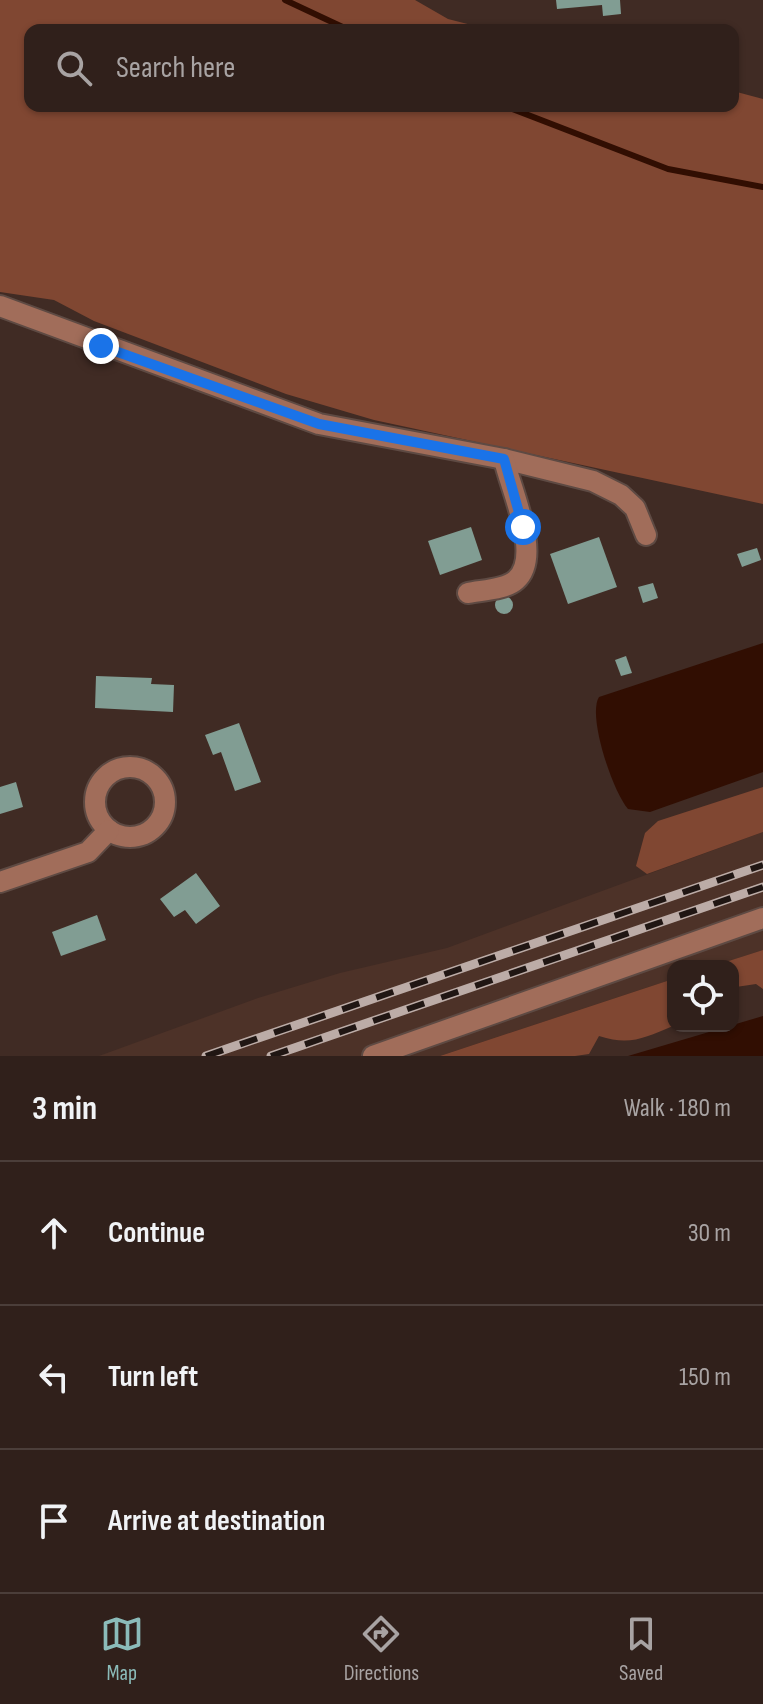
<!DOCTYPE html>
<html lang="en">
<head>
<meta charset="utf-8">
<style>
  :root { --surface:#30201b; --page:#382824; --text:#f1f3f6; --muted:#a8a3a3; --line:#4b3e3a; --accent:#8bbbb9 }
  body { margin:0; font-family:"Sofia Sans Condensed",sans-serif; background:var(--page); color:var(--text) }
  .controls { position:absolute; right:24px; bottom:24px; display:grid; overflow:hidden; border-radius:16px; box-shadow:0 2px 6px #0004 }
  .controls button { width:72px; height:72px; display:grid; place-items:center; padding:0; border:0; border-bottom:2px solid var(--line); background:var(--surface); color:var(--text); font:40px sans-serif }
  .stop { position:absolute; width:24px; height:24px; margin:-18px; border:6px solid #1a73e8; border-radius:50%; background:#fff }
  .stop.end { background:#1a73e8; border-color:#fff; box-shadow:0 2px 8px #0008 }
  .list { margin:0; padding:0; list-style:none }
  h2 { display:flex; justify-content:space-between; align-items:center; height:104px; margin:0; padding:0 32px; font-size:34px }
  h2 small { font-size:26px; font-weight:400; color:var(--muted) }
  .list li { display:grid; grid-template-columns:52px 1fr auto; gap:24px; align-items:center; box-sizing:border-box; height:144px; padding:0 32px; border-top:2px solid var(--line) }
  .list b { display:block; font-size:30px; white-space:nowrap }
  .list em { font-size:26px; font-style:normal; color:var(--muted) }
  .icon { flex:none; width:44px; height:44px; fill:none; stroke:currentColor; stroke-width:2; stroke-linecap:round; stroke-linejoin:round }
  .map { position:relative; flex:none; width:763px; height:1056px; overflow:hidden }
  .search { position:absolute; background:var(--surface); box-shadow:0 2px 6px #0004; left:24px; right:24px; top:24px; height:88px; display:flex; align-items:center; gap:20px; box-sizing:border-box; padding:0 28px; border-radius:16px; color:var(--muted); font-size:30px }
  .sheet { height:536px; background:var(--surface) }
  nav { display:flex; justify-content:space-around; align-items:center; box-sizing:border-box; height:112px; border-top:2px solid var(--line); background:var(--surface); font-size:22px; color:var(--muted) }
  nav a { display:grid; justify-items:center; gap:4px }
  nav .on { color:var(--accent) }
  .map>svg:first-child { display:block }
  .built { fill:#4d3228 }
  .green { fill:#804732 }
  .water { fill:#310e02 }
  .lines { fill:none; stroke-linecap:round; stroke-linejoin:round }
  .stream { stroke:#310e02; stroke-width:6 }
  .building { fill:#819d93 }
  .minor-casing { stroke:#5e4a43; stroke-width:24 }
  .minor { stroke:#a16d5a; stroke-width:20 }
  .rail-casing { stroke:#bcaca7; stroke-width:9 }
  .rail { stroke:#201613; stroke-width:6; stroke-dasharray:18; stroke-linecap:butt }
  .route { stroke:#1a73e8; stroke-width:10 }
</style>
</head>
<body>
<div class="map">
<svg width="763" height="1056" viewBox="0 0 763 1056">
  <rect width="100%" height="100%" fill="#402b24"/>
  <polygon class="built" points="763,832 763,950 713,966 673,966 673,979 440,1056 99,1056 258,998 340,973 447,948"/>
  <g class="green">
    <polygon points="0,0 415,0 448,19 491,30 30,30 30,106 733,106 733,91 763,99 763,504 374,420 286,394 94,321 54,300 0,292"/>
    <polygon points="763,787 763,832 647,874 636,866 645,833 658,821"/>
    <polygon points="763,950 763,989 756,984 736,987 733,994 733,966 713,966"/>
    <path d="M673 979V1026C644 1038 630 1046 599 1036L589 1054 575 1056H440Z"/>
  </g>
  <g class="water">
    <path d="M763 643V772L650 812 628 809C613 792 587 716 599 697Z"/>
    <polygon points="763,1016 763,1056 628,1056"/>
  </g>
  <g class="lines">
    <g class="stream">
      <polyline points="285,0 349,30"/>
      <polyline points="505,106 668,169 763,187"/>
    </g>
  </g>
  <g class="building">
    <polygon points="556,0 620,0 621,14 603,16 602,5 557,9"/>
    <polygon points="471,527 482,560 440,575 428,541"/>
    <polygon points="599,537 617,587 568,604 550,554"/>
    <polygon points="757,548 761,560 742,567 737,554"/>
    <polygon points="653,583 658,598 643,603 638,587"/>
    <circle cx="504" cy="605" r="9"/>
    <polygon points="626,656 632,673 621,676 615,660"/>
    <polygon points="96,676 152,678 151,684 174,685 173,712 95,708"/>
    <polygon points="239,723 261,782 235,791 221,752 213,755 205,735"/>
    <polygon points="16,782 23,807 0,814 0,787"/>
    <polygon points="196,873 220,906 196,924 185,910 174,917 160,899"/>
    <polygon points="97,915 106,940 61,956 52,932"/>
  </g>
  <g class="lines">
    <g class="minor-casing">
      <g id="minor">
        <polyline points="0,306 319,424 504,459 593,481 621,495 635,508 646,535"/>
        <path d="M468 593C482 590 505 590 516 580 543 556 510 489 504 459"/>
        <circle cx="130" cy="802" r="35"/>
        <polyline points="0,882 88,852 109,830"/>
        <polyline points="373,1056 763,918"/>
      </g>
    </g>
    <use href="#minor" class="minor"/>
    <g class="rail-casing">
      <g id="rail">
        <polyline points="206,1056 763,865"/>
        <polyline points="271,1056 763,887"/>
      </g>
    </g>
    <use href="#rail" class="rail"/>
  </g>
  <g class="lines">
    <polyline class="route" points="101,346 319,424 504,459 523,527"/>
  </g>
</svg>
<div class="controls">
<button><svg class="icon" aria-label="locate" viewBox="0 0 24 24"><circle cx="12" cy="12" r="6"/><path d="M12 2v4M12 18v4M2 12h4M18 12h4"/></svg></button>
</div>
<div class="stop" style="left:523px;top:527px"></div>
<div class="stop end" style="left:101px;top:346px"></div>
<div class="search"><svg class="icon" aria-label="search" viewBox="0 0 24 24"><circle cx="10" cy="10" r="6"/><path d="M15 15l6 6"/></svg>Search here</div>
</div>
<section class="sheet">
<h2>3 min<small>Walk · 180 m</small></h2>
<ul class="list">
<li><svg class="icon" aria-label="ahead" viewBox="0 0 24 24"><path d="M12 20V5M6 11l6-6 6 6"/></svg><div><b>Continue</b></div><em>30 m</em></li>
<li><svg class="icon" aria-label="left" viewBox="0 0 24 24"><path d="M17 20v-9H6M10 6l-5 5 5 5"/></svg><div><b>Turn left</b></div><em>150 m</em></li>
<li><svg class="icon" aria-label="arrive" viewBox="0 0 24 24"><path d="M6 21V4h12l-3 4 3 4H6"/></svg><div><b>Arrive at destination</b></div></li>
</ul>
</section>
<nav>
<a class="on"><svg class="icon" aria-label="map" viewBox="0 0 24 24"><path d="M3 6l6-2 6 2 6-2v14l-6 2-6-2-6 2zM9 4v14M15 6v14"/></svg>Map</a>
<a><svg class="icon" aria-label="directions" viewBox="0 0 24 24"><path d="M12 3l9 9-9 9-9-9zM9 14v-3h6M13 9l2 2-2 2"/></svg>Directions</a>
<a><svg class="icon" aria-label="saved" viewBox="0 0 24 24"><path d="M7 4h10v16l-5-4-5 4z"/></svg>Saved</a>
</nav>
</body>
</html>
